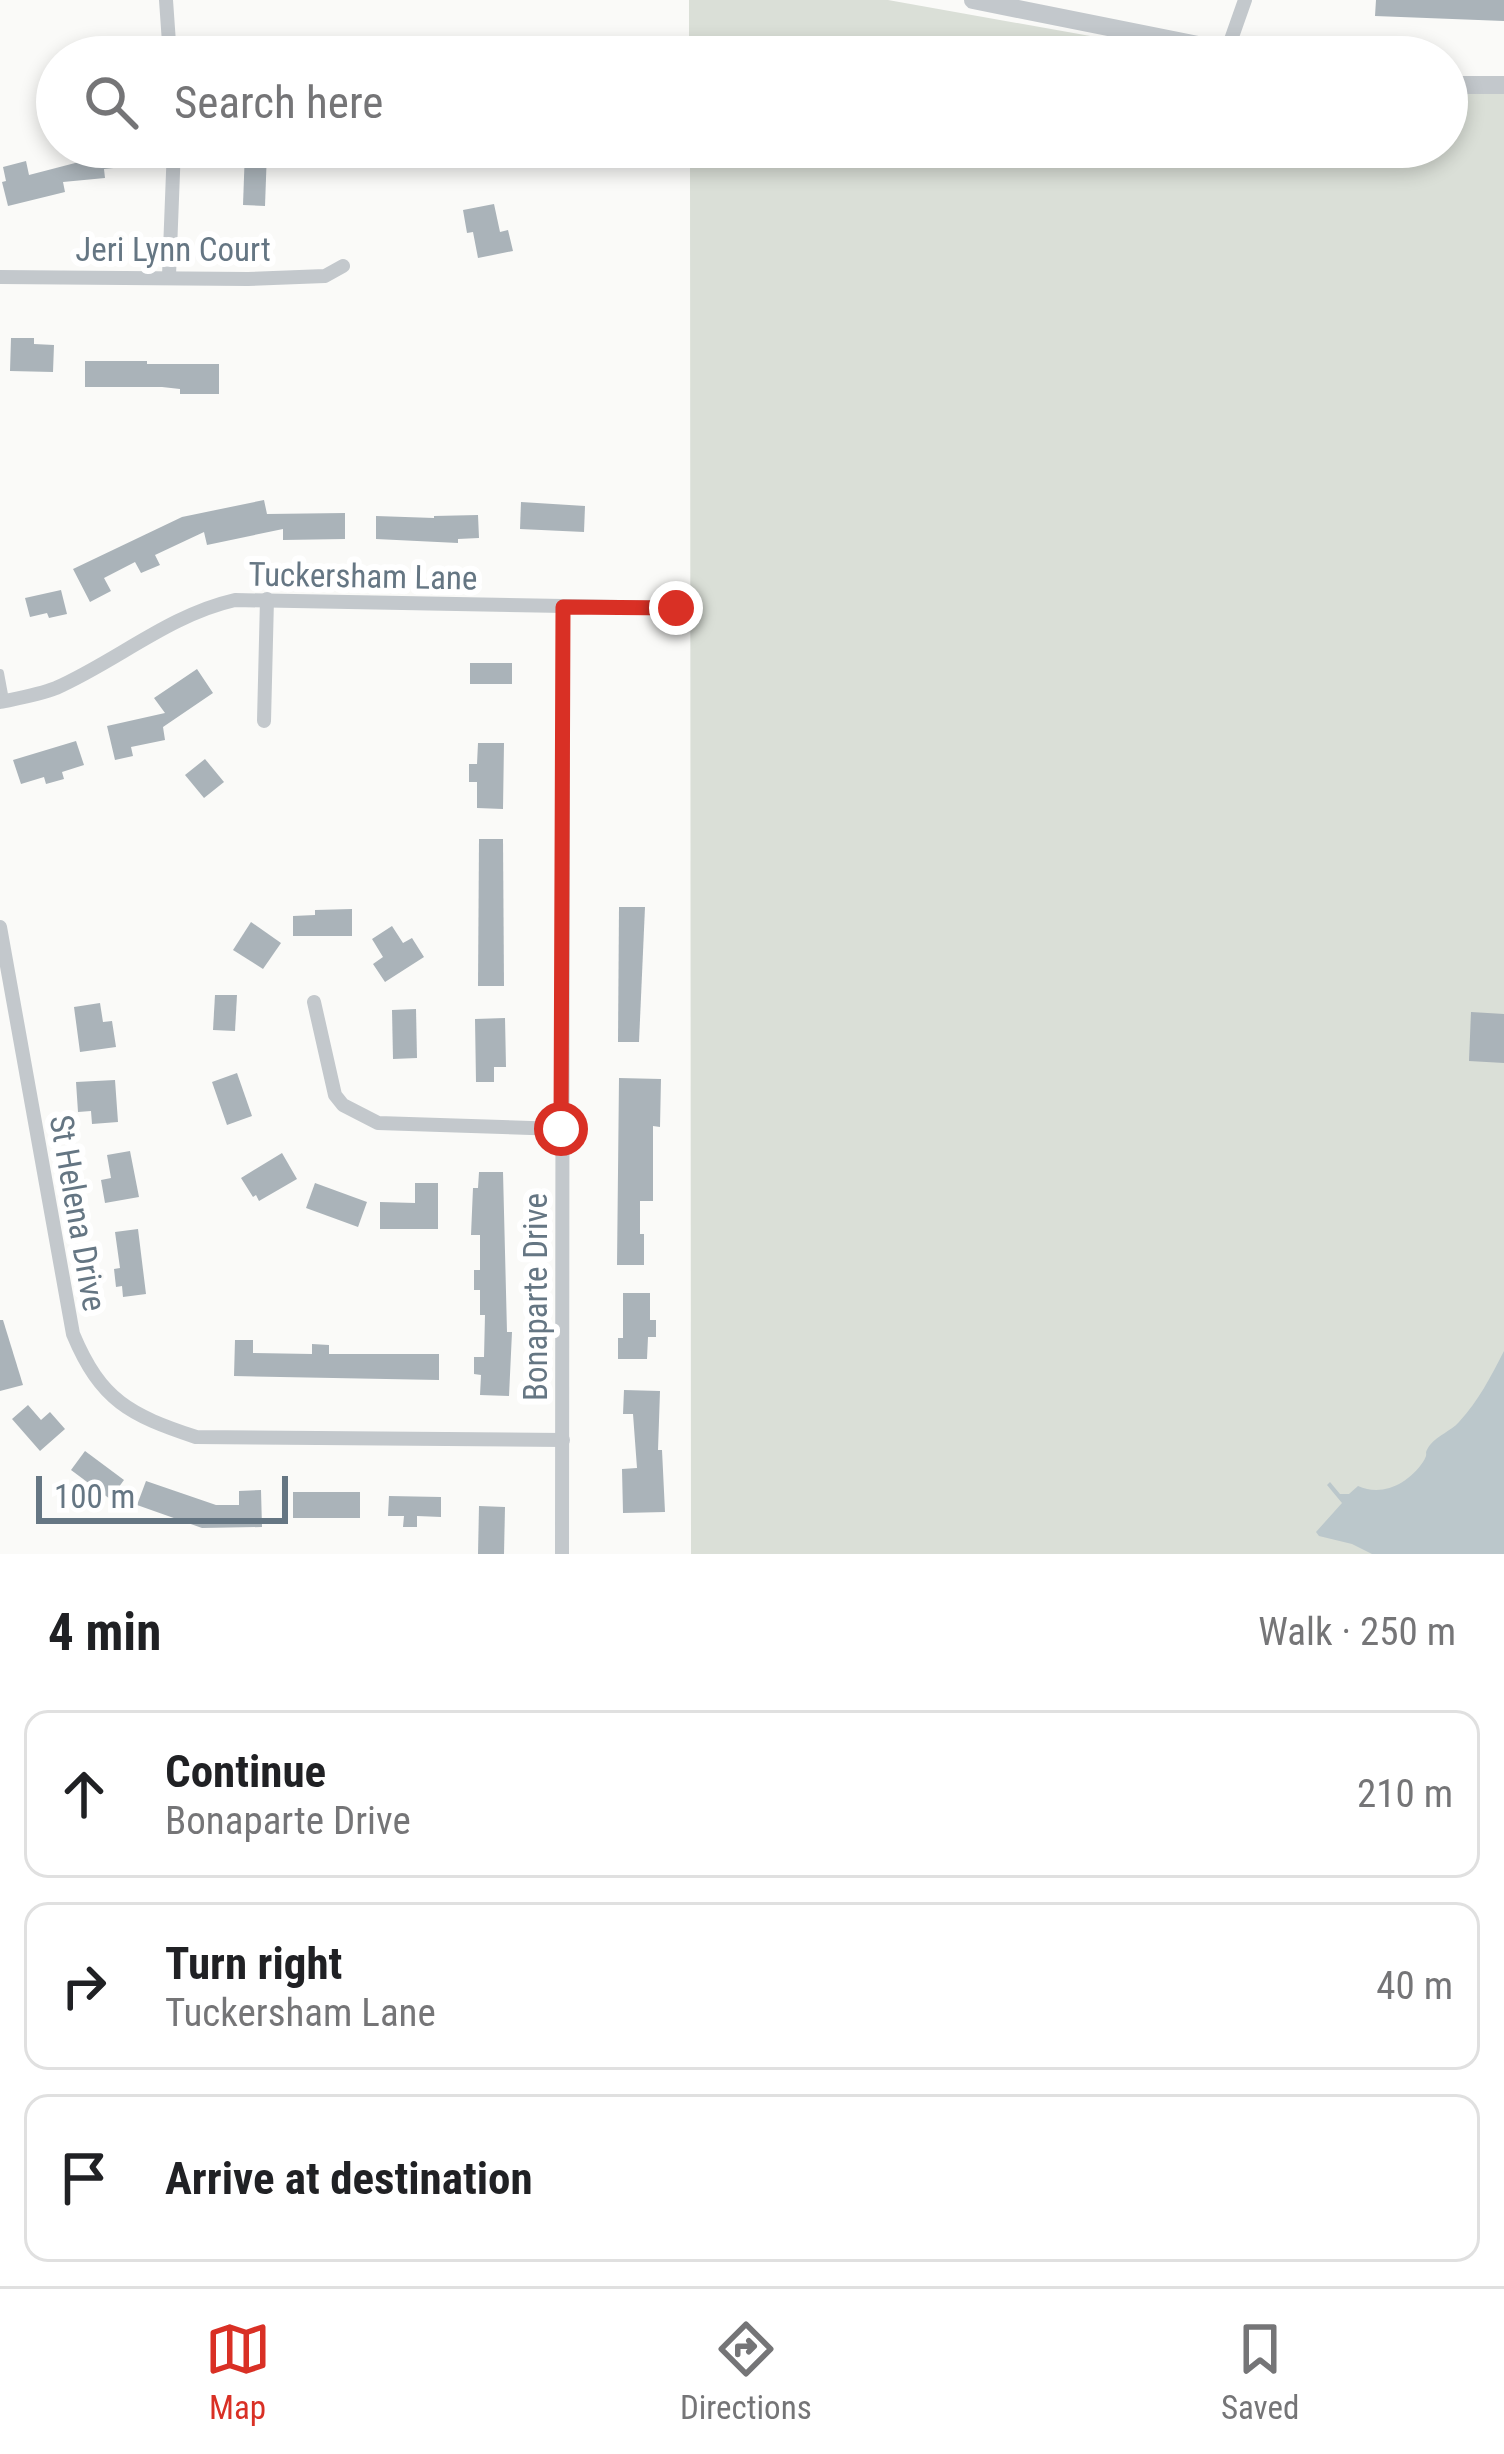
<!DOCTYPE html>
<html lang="en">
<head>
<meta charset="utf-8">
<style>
  :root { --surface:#fff; --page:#f2f2f2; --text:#202124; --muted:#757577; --line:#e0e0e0; --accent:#d93025 }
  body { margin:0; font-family:"Roboto Condensed",sans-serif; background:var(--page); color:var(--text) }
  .scale { position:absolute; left:36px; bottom:30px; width:252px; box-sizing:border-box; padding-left:12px; border:6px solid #657683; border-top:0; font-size:33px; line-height:42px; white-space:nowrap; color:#657683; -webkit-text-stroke:9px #fff; paint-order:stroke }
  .stop { position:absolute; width:36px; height:36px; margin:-27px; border:9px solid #d93025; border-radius:50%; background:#fff }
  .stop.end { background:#d93025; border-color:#fff; box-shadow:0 3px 12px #0008 }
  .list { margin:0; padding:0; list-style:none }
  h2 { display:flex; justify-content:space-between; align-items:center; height:156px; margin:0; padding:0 48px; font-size:51px }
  h2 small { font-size:39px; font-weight:400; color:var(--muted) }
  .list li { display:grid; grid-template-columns:78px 1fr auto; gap:36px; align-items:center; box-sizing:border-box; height:168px; margin:0 24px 24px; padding:0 24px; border:3px solid var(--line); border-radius:24px }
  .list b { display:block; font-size:45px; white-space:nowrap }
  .list p { margin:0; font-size:39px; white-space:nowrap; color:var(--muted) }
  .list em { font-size:39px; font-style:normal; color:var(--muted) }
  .icon { flex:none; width:66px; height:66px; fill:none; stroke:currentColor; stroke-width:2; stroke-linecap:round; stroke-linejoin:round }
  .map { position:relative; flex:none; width:1504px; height:1554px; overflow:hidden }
  .search { position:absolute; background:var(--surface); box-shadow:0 6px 18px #0003; left:36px; right:36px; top:36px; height:132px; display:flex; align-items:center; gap:30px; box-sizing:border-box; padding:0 42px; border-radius:66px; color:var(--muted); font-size:45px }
  .sheet { height:732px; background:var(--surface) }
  nav { display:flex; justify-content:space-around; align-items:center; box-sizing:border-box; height:168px; border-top:3px solid var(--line); background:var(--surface); font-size:33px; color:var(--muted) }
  nav a { display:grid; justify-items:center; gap:6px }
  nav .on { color:var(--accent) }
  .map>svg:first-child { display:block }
  .green { fill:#dadfd7 }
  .water { fill:#bbc7cb }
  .building { fill:#aab3b9 }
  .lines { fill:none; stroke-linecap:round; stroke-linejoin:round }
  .service { stroke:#c3c8cc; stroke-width:8 }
  .minor { stroke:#c3c8cc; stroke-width:14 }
  .tertiary { stroke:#c3c8cc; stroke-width:18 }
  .route { stroke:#d93025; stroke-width:15 }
  .labels { text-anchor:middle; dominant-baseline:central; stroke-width:12; stroke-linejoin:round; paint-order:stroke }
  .street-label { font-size:33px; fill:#657683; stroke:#fff }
</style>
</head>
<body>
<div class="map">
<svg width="1504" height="1554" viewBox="0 0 1504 1554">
  <rect width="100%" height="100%" fill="#fafaf8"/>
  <g class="green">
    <polygon points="689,0 888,0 1208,57 689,57"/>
    <polygon points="1447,89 1504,91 1504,1554 691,1554 690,147 1447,147"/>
  </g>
  <path class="water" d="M1504 1351V1554H1372L1352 1544 1319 1536 1316 1532 1342 1503 1327 1485 1330 1482 1340 1494H1349L1358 1486C1382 1497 1408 1484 1423 1462 1430 1451 1422 1456 1430 1445 1438 1435 1451 1431 1459 1422 1479 1400 1490 1378 1504 1351Z"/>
  <g class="building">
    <polygon points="1376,0 1504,0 1504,21 1375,16"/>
    <polygon points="78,147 121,147 123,167 104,169 105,178 63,182 65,192 8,206 2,182 6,181 3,167 26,161 29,175 79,162"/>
    <polygon points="245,150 267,151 265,206 243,205"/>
    <polygon points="494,204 500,232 508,230 513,251 478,258 473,232 467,233 463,210"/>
    <polygon points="11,338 34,338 34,344 54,345 53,372 10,371"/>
    <polygon points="85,361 147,361 147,364 219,364 219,394 180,394 180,389 162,387 85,387"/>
    <polygon points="264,500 267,514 345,513 345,539 283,540 283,529 207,545 204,532 155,555 160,565 141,573 135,562 104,578 111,591 90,602 73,569 182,517"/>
    <polygon points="521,502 585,506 584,532 520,529"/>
    <polygon points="478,515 479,538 458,539 458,543 376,539 376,516 434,518 434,516"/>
    <polygon points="61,590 67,614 49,618 47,613 30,617 25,598"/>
    <rect x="470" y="663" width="42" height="21"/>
    <polygon points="197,669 213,693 163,727 165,740 131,747 133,756 115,760 107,726 165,713 154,698"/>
    <polygon points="76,741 84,765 62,772 64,779 46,784 44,777 21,784 13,760"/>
    <polygon points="478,743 504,743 503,809 477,808 477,782 469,782 469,764 477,764"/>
    <polygon points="205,759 224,782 204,798 185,775"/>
    <polygon points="479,839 503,839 504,986 478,986"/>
    <polygon points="619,907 645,907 639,1042 618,1042"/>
    <polygon points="352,909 352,936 293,936 293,916 315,915 315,910"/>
    <polygon points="251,922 281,943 263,969 233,950"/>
    <polygon points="392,926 403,943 412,938 424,957 385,982 373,964 383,957 372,939"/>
    <polygon points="215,995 237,995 235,1031 213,1030"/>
    <polygon points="100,1003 103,1022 112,1021 116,1047 80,1052 74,1007"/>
    <polygon points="416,1009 417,1058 393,1059 392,1010"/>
    <polygon points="1471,1012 1504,1014 1504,1063 1469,1061"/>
    <polygon points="505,1018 506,1067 494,1067 494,1082 476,1082 475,1019"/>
    <polygon points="237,1073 252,1116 227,1125 212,1082"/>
    <polygon points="619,1078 661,1079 660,1127 653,1126 653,1201 640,1201 640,1234 644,1234 644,1265 617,1265"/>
    <polygon points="115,1080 118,1122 92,1124 91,1111 78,1112 76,1082"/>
    <polygon points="130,1151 139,1197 105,1203 101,1180 111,1178 107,1155"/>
    <polygon points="282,1153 297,1179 259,1201 256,1195 253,1197 241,1178"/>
    <polygon points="479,1172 503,1172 507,1332 512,1332 509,1396 480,1395 481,1375 474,1374 474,1357 484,1357 485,1315 480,1315 480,1290 474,1290 474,1270 480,1270 480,1235 471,1235 473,1188 478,1188"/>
    <polygon points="315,1183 367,1202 358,1227 306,1208"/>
    <polygon points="415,1183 438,1183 438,1229 380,1229 380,1202 415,1203"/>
    <polygon points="138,1229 146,1294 123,1297 122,1286 116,1287 114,1269 120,1268 115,1232"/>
    <polygon points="623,1293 650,1293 650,1320 656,1320 656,1337 648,1337 647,1359 618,1359 618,1338 623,1338"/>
    <polygon points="0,1320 3,1320 23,1385 0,1391"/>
    <polygon points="235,1340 253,1340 253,1353 312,1354 312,1344 329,1345 329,1354 439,1354 439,1380 234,1376"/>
    <polygon points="624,1390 660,1391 658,1450 662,1450 665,1512 623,1513 622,1469 637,1468 633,1414 623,1414"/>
    <polygon points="28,1405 41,1420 50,1412 65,1429 40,1451 12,1419"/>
    <polygon points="85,1451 124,1480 110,1499 71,1470"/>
    <polygon points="146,1481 216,1505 239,1505 239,1491 261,1490 262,1527 202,1528 137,1505"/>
    <rect x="293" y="1492" width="67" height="26"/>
    <polygon points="389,1496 441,1497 441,1517 417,1516 417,1527 403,1527 404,1516 388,1516"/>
    <polygon points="479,1506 505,1507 504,1554 478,1554"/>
  </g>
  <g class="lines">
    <polyline class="service" points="0,673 5,700"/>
    <g class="minor">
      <polyline points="166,0 170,57"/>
      <polyline points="1227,51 1245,0"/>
      <polyline points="169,276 174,147"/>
      <polyline points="0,277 248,279 325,276 343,266"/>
      <path d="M0 702C19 698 38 695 56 688 117 661 169 615 235 600L676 608"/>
      <polyline points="264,721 267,599"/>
      <path d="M0 927 73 1334C101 1401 130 1415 196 1437L563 1440"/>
      <polyline points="314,1002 335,1095 343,1105 378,1123 561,1129"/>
      <polyline points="562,1554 563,607"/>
    </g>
    <g class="tertiary">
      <polyline points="973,0 1258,57"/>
      <polyline points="1447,85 1504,85"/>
    </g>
  </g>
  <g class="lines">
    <polyline class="route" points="561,1129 563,607 676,608"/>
  </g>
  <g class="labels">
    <g class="street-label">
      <text x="173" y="249">Jeri Lynn Court</text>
      <text transform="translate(363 576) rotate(1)">Tuckersham Lane</text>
      <text transform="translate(78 1213) rotate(80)">St Helena Drive</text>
      <text transform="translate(535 1297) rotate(-90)">Bonaparte Drive</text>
    </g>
  </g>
</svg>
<div class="scale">100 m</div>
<div class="stop" style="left:561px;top:1129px"></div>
<div class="stop end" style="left:676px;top:608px"></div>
<div class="search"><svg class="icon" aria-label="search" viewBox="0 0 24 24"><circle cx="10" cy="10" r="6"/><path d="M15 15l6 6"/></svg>Search here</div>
</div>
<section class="sheet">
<h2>4 min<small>Walk · 250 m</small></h2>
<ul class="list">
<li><svg class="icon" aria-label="ahead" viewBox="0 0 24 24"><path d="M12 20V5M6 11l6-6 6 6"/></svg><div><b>Continue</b><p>Bonaparte Drive</p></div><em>210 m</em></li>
<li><svg class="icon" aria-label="right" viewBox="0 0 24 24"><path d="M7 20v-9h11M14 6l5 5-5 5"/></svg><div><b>Turn right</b><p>Tuckersham Lane</p></div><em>40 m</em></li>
<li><svg class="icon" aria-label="arrive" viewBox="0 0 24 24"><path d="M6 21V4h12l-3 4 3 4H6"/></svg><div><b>Arrive at destination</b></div></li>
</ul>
</section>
<nav>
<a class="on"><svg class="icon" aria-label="map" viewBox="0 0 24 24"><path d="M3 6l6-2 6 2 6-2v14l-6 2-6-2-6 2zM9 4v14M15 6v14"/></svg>Map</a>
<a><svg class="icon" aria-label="directions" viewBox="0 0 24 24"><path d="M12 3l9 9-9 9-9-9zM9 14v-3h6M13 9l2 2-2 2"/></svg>Directions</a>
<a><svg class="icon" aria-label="saved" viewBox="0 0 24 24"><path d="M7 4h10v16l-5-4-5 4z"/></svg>Saved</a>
</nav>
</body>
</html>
